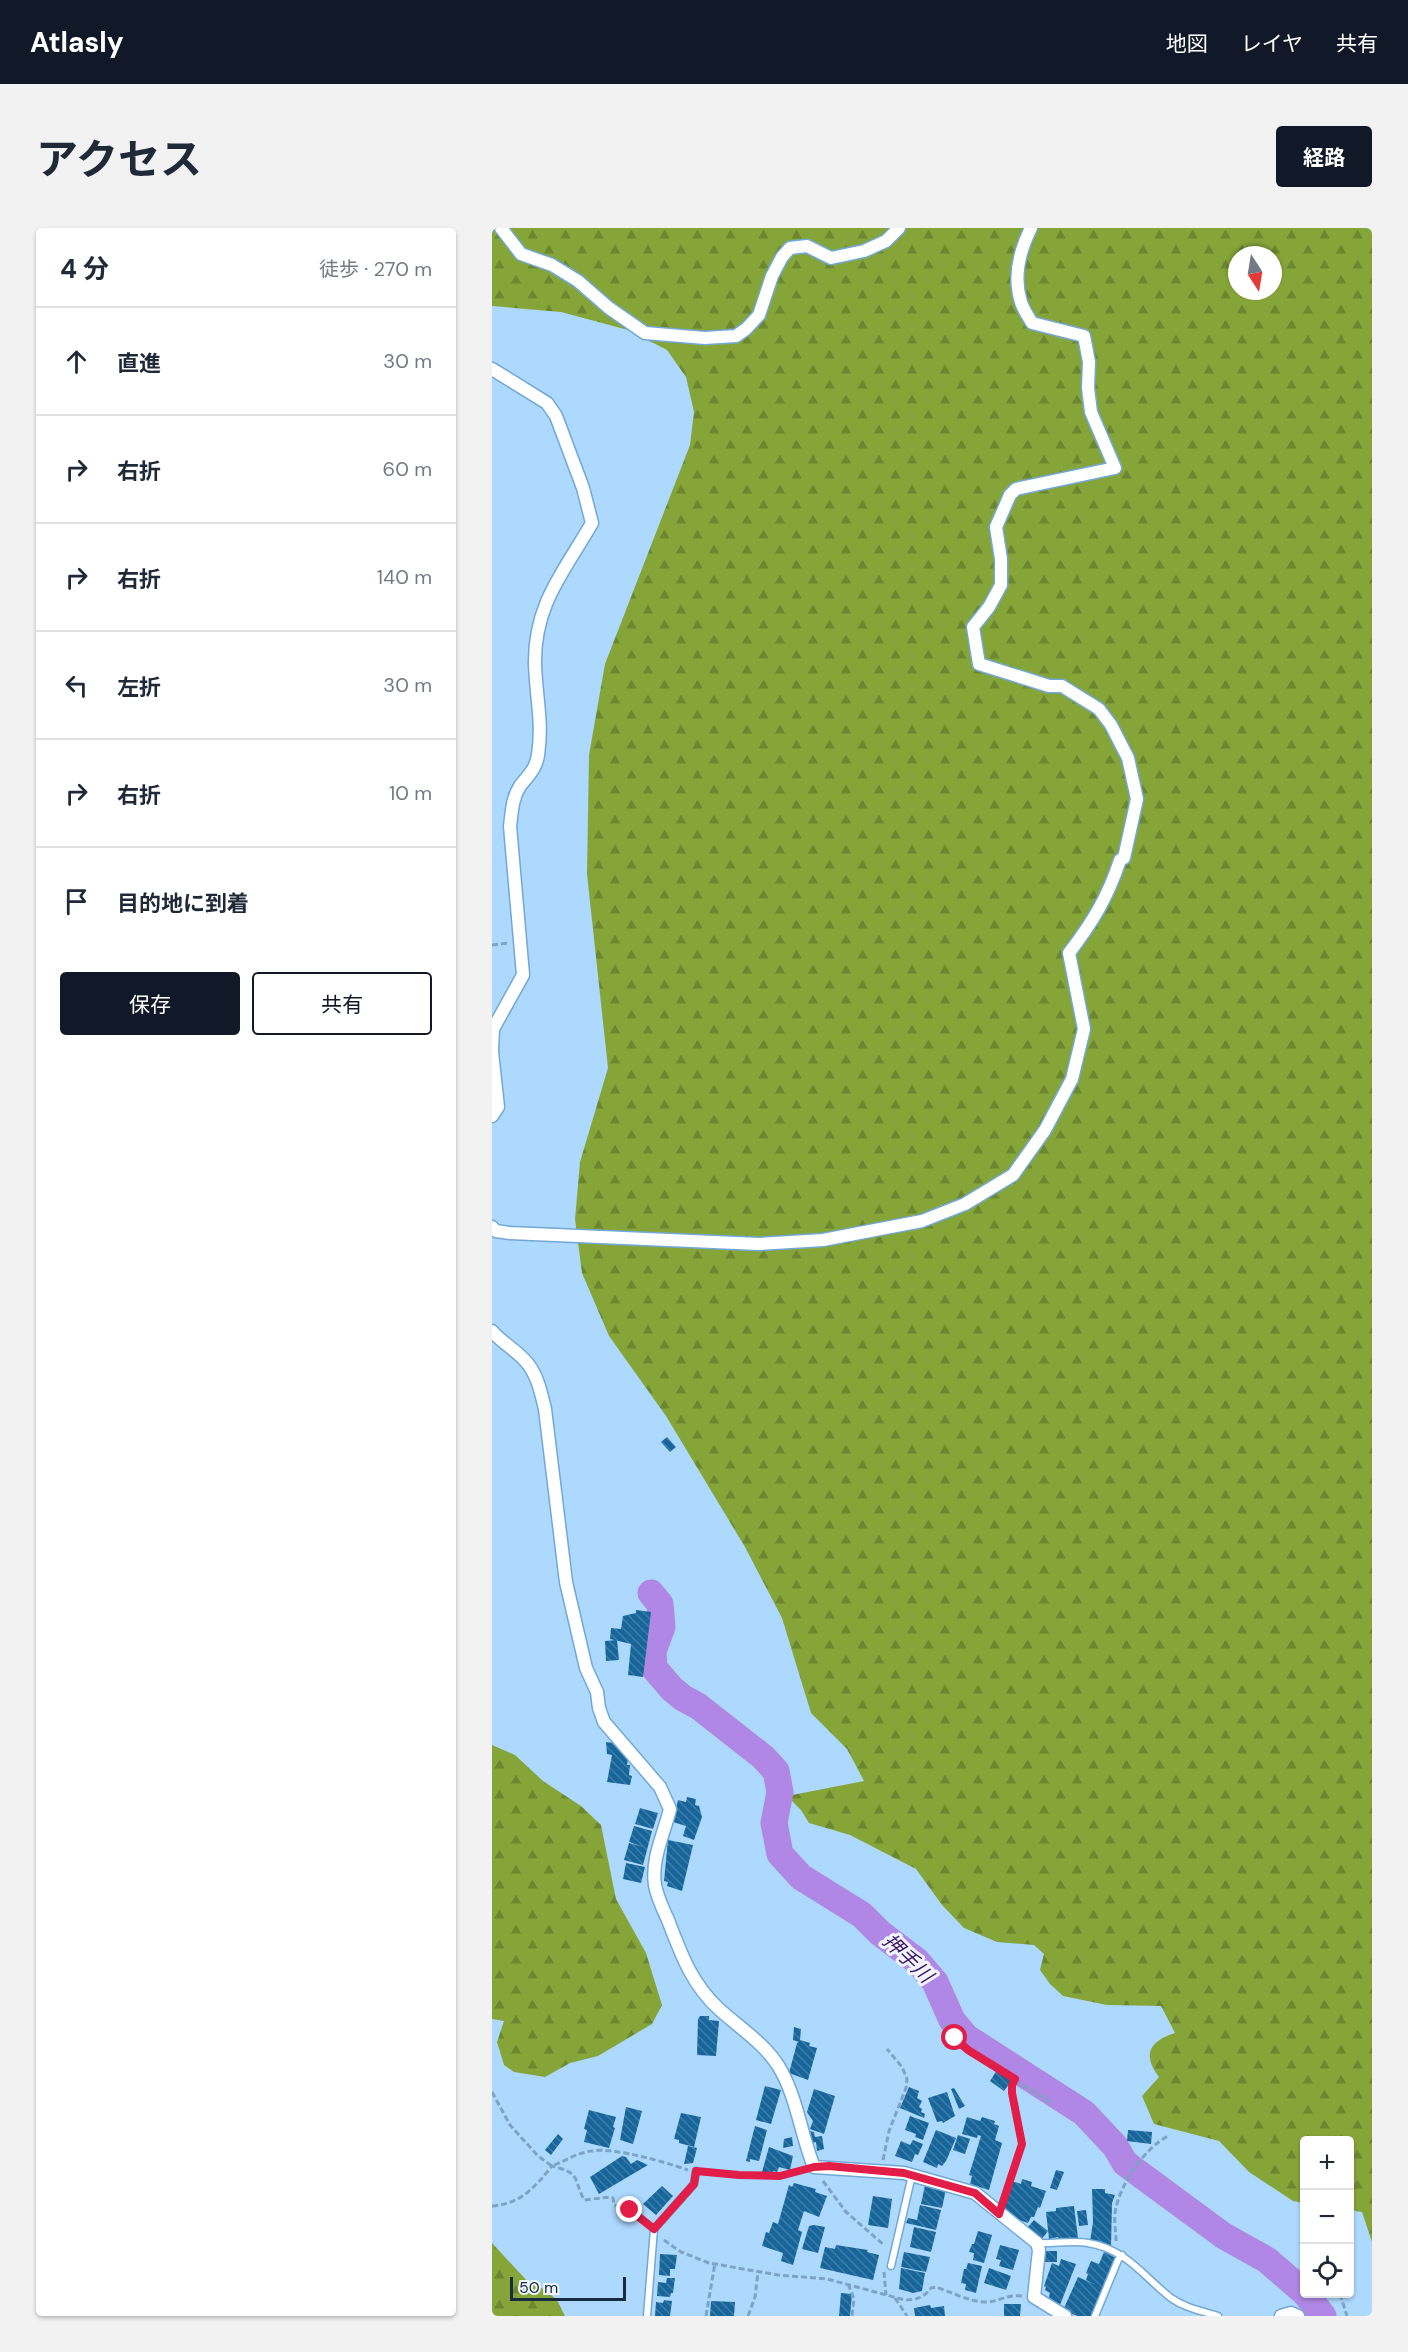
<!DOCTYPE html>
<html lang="ja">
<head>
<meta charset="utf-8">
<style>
  :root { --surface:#fff; --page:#f2f2f3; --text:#1f2937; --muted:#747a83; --line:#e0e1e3; --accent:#111827 }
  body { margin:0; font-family:"DM Sans","Noto Sans JP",sans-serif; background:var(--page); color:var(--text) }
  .controls { position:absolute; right:18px; bottom:18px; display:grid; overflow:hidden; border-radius:6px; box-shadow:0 2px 4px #0004 }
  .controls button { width:54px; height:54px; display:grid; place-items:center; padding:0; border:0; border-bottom:2px solid var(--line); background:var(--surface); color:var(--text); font:30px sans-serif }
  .compass { position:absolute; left:736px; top:18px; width:54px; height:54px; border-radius:50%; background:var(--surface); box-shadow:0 2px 4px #0004; rotate:168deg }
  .scale { position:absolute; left:18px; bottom:15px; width:116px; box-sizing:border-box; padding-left:6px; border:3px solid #172d3f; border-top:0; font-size:16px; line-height:21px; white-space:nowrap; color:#172d3f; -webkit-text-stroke:4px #eff5fa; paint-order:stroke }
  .stop { position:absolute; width:18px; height:18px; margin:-14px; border:4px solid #e11d48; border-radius:50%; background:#fff }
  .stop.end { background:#e11d48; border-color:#fff; box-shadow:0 2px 6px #0008 }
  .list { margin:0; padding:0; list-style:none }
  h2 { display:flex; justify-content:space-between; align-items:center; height:78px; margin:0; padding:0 24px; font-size:26px }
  h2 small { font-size:20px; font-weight:400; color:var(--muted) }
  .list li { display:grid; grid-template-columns:39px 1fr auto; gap:18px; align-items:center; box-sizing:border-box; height:108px; padding:0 24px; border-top:2px solid var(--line) }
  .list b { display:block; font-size:22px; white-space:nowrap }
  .list em { font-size:20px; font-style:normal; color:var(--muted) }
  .actions { display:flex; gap:12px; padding:18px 24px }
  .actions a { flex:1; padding:14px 0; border:2px solid var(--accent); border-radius:6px; text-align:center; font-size:21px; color:var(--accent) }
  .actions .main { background:var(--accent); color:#fff }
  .icon { flex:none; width:33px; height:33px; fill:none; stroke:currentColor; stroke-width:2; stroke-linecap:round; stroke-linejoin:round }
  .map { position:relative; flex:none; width:880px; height:2088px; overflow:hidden; border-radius:6px }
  header { display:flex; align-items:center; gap:36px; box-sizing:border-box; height:84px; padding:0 30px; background:var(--accent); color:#fff }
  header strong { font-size:28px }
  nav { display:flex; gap:33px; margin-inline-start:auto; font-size:21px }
  .intro { display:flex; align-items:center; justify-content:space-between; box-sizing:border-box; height:144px; padding:0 36px }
  h1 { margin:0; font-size:42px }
  .button { padding:15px 27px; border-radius:6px; background:var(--accent); color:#fff; font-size:21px; font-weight:700 }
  main { display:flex; gap:36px; padding:0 36px }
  aside { flex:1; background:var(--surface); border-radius:6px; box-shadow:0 2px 4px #0004 }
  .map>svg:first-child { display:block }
  .forest { fill:url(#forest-firs); fill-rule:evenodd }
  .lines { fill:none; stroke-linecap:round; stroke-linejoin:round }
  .river { stroke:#b087e4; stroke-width:27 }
  .building { fill:url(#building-back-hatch) }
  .lane-casing { stroke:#71a8d5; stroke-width:9 }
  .street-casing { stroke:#71a8d5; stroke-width:15 }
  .path { stroke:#7ea4c3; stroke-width:3; stroke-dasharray:6 3; stroke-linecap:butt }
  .lane { stroke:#fff; stroke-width:6 }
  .street { stroke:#fff; stroke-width:12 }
  .route { stroke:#e11d48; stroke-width:8 }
  .labels { text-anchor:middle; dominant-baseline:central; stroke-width:6; stroke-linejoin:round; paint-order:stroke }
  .water-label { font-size:20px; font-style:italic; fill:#3f1365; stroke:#eff5fa }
</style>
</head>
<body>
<header>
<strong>Atlasly</strong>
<nav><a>地図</a><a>レイヤ</a><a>共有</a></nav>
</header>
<div class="intro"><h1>アクセス</h1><a class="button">経路</a></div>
<main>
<aside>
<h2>4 分<small>徒歩 · 270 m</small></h2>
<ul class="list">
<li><svg class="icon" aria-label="ahead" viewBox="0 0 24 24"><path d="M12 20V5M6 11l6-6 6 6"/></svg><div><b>直進</b></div><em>30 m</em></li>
<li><svg class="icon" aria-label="right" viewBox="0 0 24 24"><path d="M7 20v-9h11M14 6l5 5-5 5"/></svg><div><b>右折</b></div><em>60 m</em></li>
<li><svg class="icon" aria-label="right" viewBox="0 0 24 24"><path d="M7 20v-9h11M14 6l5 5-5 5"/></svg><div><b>右折</b></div><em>140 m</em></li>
<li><svg class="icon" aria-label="left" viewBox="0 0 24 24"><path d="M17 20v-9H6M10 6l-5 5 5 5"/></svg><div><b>左折</b></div><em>30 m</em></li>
<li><svg class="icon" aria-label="right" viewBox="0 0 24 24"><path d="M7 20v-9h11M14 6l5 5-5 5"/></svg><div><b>右折</b></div><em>10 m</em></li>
<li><svg class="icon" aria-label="arrive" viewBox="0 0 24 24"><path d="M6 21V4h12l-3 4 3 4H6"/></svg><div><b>目的地に到着</b></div></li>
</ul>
<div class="actions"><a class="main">保存</a><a>共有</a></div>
</aside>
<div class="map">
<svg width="880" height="2088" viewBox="0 0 880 2088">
  <defs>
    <pattern id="forest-firs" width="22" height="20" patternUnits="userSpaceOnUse" patternTransform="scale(1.5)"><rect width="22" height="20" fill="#86a539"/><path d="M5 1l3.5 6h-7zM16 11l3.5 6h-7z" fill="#6d8731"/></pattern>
    <pattern id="building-back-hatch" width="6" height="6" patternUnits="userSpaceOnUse" patternTransform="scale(1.5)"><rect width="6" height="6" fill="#17669b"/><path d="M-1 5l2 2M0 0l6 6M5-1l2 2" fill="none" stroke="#407ca6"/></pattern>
  </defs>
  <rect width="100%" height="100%" fill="#add9ff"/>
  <g class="forest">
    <path d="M0 0H880V2014L870 1984 858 1982V1912H812V1975L801 1973 757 1944 727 1913 662 1896 650 1868 667 1849C650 1827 657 1813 683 1805L669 1778 615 1777 571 1768 558 1756 548 1742 552 1726 542 1717 505 1714 472 1700 450 1677 424 1641 358 1607 317 1595 309 1582 295 1568 372 1553 355 1521 319 1485 290 1390 253 1319 174 1188 117 1108 90 1045 83 991 88 934 116 840 95 646 97 527 113 436 198 217 202 184 194 149 175 122 136 102 69 84 0 78ZM745 27H781V63H745Z"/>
    <polygon points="0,1517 23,1527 51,1553 89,1578 109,1597 124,1671 154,1725 170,1777 160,1796 106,1828 78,1835 53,1849 22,1844 12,1837 5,1814 12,1793 0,1791"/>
    <polygon points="0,2015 38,2056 52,2061 65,2072 73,2088 0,2088"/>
  </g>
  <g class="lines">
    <g class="river">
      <polyline points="159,1365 168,1376 170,1399 161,1423 162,1440 180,1461 191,1470 206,1478 271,1529 284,1543 288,1564 282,1595 288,1626 309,1649 370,1687 388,1705 425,1733 443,1754 460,1792 474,1809 592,1885 623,1918 633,1935 645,1944 732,2008 775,2032 812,2064"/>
      <polyline points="814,2066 831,2088"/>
    </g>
  </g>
  <g class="building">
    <polygon points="175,1209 184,1219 178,1224 169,1214"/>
    <polygon points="144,1382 159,1384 151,1449 136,1447 139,1416 118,1411 119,1400 129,1401 131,1388 144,1385"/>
    <polygon points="125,1412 127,1432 114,1433 113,1413"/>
    <polygon points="114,1514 122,1515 136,1530 135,1537 138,1537 137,1547 140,1548 138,1557 115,1554 120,1527 115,1526"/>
    <polygon points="195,1569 204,1571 203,1577 207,1578 210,1589 202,1612 191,1608 194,1598 181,1594 186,1572 194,1574"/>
    <polygon points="148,1580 166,1585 161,1601 143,1596"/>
    <polygon points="142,1598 160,1603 151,1637 132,1632 137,1615 152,1619 137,1614"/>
    <polygon points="176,1612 201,1617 190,1663 175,1658 176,1654 172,1653"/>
    <polygon points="134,1635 153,1639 149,1655 131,1651"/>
    <polygon points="208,1788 217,1788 217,1792 227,1793 224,1828 205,1827 206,1791"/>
    <polygon points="302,1799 309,1801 308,1812 318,1815 317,1818 325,1820 316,1852 297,1845 305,1815 307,1814 301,1812"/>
    <polygon points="505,1842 520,1852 512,1863 498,1853"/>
    <polygon points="273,1858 289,1862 279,1896 264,1892"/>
    <polygon points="417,1859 427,1863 425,1870 430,1873 427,1879 430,1881 429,1884 433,1886 432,1890 408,1880"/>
    <polygon points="462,1860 473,1878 467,1881 459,1861"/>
    <polygon points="322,1861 343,1868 332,1906 318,1901 321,1893 315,1884"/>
    <polygon points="455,1864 463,1888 451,1895 450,1893 445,1894 436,1870"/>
    <polygon points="134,1879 150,1883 141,1916 128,1912"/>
    <polygon points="97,1882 124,1889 121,1899 123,1900 117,1920 92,1914 95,1902 92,1901"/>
    <polygon points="189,1885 209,1889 202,1919 187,1915 187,1912 182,1911"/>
    <polygon points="418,1888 437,1895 431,1912 423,1909 424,1906 413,1902"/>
    <polygon points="475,1889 488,1893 490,1889 503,1893 502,1896 507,1898 503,1912 510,1915 497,1962 478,1956 480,1948 477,1947 489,1908 486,1907 485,1910 470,1906"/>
    <polygon points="263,1898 275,1902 267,1933 258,1931 258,1934 254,1933"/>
    <polygon points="444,1902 464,1910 454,1933 450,1938 446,1936 445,1940 431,1934"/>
    <polygon points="636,1902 660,1904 659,1916 635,1913"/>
    <polygon points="318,1903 322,1904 323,1909 330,1908 332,1921 325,1923 324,1914 320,1915"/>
    <polygon points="66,1906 71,1911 59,1927 53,1922"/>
    <polygon points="466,1907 478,1911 473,1926 461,1922"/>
    <polygon points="300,1909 301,1918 291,1920 292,1911"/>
    <polygon points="421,1912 431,1916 426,1927 423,1926 420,1934 403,1928 409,1913 418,1917"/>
    <polygon points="196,1918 205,1920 201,1935 192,1936"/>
    <polygon points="277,1919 301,1928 298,1942 287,1939 285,1944 281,1943 280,1946 270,1944"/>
    <polygon points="130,1928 134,1929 139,1936 145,1932 156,1937 107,1966 98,1949"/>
    <polygon points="564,1942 572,1944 565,1962 558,1960"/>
    <polygon points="530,1951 540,1954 539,1958 554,1963 548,1980 546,1979 542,1989 539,1989 536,1995 515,1988 510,1984 520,1953 529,1956"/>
    <polygon points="302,1955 324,1961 323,1964 335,1968 327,1989 312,1983 306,2002 310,2004 301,2037 289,2033 291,2025 270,2018 274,2004 277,2005 281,1994 286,1996 297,1957 300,1959"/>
    <polygon points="433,1957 454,1961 450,1980 429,1976"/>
    <polygon points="170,1958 181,1968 164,1987 151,1976"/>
    <polygon points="600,1961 613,1961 613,1965 623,1967 620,1975 619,2020 598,2014 601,1994"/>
    <polygon points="381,1968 400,1971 396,2000 376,1997"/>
    <polygon points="428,1977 449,1982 444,2002 414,1995 416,1990 425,1992"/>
    <polygon points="582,1978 586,2010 567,2012 566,2009 557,2011 554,1984 564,1983 564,1980"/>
    <polygon points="594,1982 596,1997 587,1998 585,1983"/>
    <polygon points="542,1992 556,2003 549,2012 535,2000"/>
    <polygon points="322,1997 333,1999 326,2025 310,2021 317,1998"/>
    <polygon points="422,1999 444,2004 439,2024 418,2019"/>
    <polygon points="486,2003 500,2007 492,2035 481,2032 482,2025 477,2024 480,2016 482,2016"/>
    <polygon points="344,2017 376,2022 375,2024 387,2027 381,2052 328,2040 333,2019 343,2021"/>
    <polygon points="508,2017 527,2022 521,2042 507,2038 509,2032 504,2031"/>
    <rect x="552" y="2023" width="13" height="11"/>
    <polygon points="412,2024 438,2029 434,2044 409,2039"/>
    <polygon points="612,2024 624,2030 600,2088 585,2088 578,2085 579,2083 572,2080 586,2049 604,2057 594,2052 596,2046 594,2045 599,2033 607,2036"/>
    <polygon points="168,2026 185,2027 183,2041 178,2041 178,2048 167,2047"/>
    <polygon points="569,2031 584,2036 568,2077 556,2072 558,2065 553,2062 554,2059 552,2058 560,2035 567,2038"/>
    <polygon points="476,2035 490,2038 484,2065 473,2062 474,2056 469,2055 472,2041 474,2041"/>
    <polygon points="409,2040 433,2045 430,2063 421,2065 407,2061"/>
    <polygon points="497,2040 519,2048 514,2062 492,2055"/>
    <polygon points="175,2050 183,2050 181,2065 179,2065 178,2069 165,2068 166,2054 174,2055"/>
    <polygon points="349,2065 360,2066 358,2088 347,2088"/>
    <polygon points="172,2072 180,2073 178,2088 163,2088 164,2074 171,2075"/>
    <polygon points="219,2073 243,2074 242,2088 218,2088"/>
    <polygon points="512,2076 529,2076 528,2088 512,2088"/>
    <polygon points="438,2077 439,2080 452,2078 453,2088 423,2088 422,2080"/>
  </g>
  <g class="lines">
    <g class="lane-casing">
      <g id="lane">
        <path d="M545 2015C562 2016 579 2012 596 2015 634 2021 651 2048 679 2070 693 2080 710 2083 726 2088"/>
        <polyline points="399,2038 420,1947"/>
        <polyline points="155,2088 162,2001 202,1956 204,1943"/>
        <polyline points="603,2088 626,2032 630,2027"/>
      </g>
    </g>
    <g class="street-casing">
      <g id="street">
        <polyline points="9,0 29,26 60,37 86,53 117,80 153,105 213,110 244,108 254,101 267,87 280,48 290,29 298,20 315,18 339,30 372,23 394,13 407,0"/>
        <path d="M0 141 55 175 64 188 91 260 100 295C72 344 42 376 43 436 44 469 51 494 46 527 44 541 36 548 28 558 20 570 20 584 18 598L31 747 1 801 0 822"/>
        <polyline points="0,824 6,879 0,888"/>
        <path d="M0 999 4 1003 18 1005 267 1016 331 1012 430 993 473 976 521 947 553 902 580 851 592 801 577 725C600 695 616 669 628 632L632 630 645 571 636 530 619 497 607 481 570 458H557L487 436 481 399 497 379 509 357V331L504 299 518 267 524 261 623 240 599 184 596 160 597 134 592 108 540 95C536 88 531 81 529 74 521 49 528 22 539 0"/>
        <path d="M0 1103C10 1115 26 1123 36 1136 46 1149 49 1165 53 1181L74 1354 94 1440 105 1464 107 1480 112 1494 168 1559 178 1581C172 1606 159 1631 163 1657 165 1669 171 1681 176 1692 189 1726 200 1757 228 1782 248 1800 273 1816 287 1839 305 1869 309 1907 322 1939L412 1945 483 1965 545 2015 547 2022 542 2069 573 2088"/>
        <polyline points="789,2088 799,2085 806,2088"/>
      </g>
    </g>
    <g class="path">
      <polyline points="0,717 16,715"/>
      <path d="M454 1796C467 1824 532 1857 560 1875"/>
      <path d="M0 1864 18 1897 46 1928 60 1938C73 1933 85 1925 99 1923 123 1919 172 1934 196 1942"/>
      <polyline points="391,1932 397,1903 414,1860 415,1851 410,1839 395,1821"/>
      <polyline points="214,1945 288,1948 309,1942"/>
      <polyline points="331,1953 354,1984 392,2017"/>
      <polyline points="512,1971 530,1916 520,1865 520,1857 523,1851"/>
      <path d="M0 1978C29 1976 43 1959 60 1938 89 1946 80 1947 92 1972L118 1969 121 1970 122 1977 138 1982 155 1994"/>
      <path d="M172 2012 189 2024 217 2035 286 2047 335 2051 413 2072C425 2072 432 2069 439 2060L444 2059C459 2064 478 2074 494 2074 507 2074 514 2066 530 2068"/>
      <path d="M624 2013C624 2002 621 1990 624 1980 629 1955 653 1920 676 1908"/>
      <polyline points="392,2044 394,2067"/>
      <polyline points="356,2056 362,2071 360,2088"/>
      <polyline points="848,2066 855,2088"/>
      <polyline points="403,2070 415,2088"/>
      <polyline points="214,2088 223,2035"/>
      <polyline points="256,2088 263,2069 266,2044"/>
    </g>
    <use href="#lane" class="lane"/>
    <use href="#street" class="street"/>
  </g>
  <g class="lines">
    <polyline class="route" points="138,1982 162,2001 202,1956 204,1943 247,1947 288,1948 322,1939 337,1938 412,1945 483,1965 507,1986 530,1916 520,1865 520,1857 523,1851 476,1822 463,1810"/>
  </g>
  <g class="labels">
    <g class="water-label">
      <text transform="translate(416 1730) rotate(44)">押手川</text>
    </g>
  </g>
</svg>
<div class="controls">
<button>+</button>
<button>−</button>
<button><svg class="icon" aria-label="locate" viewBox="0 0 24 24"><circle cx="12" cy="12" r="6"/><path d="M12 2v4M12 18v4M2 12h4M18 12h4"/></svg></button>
</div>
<svg class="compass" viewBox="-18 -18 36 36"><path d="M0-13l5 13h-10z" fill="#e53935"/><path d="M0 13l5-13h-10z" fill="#747a83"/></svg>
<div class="scale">50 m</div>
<div class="stop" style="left:463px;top:1810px"></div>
<div class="stop end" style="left:138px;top:1982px"></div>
</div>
</main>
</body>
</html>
